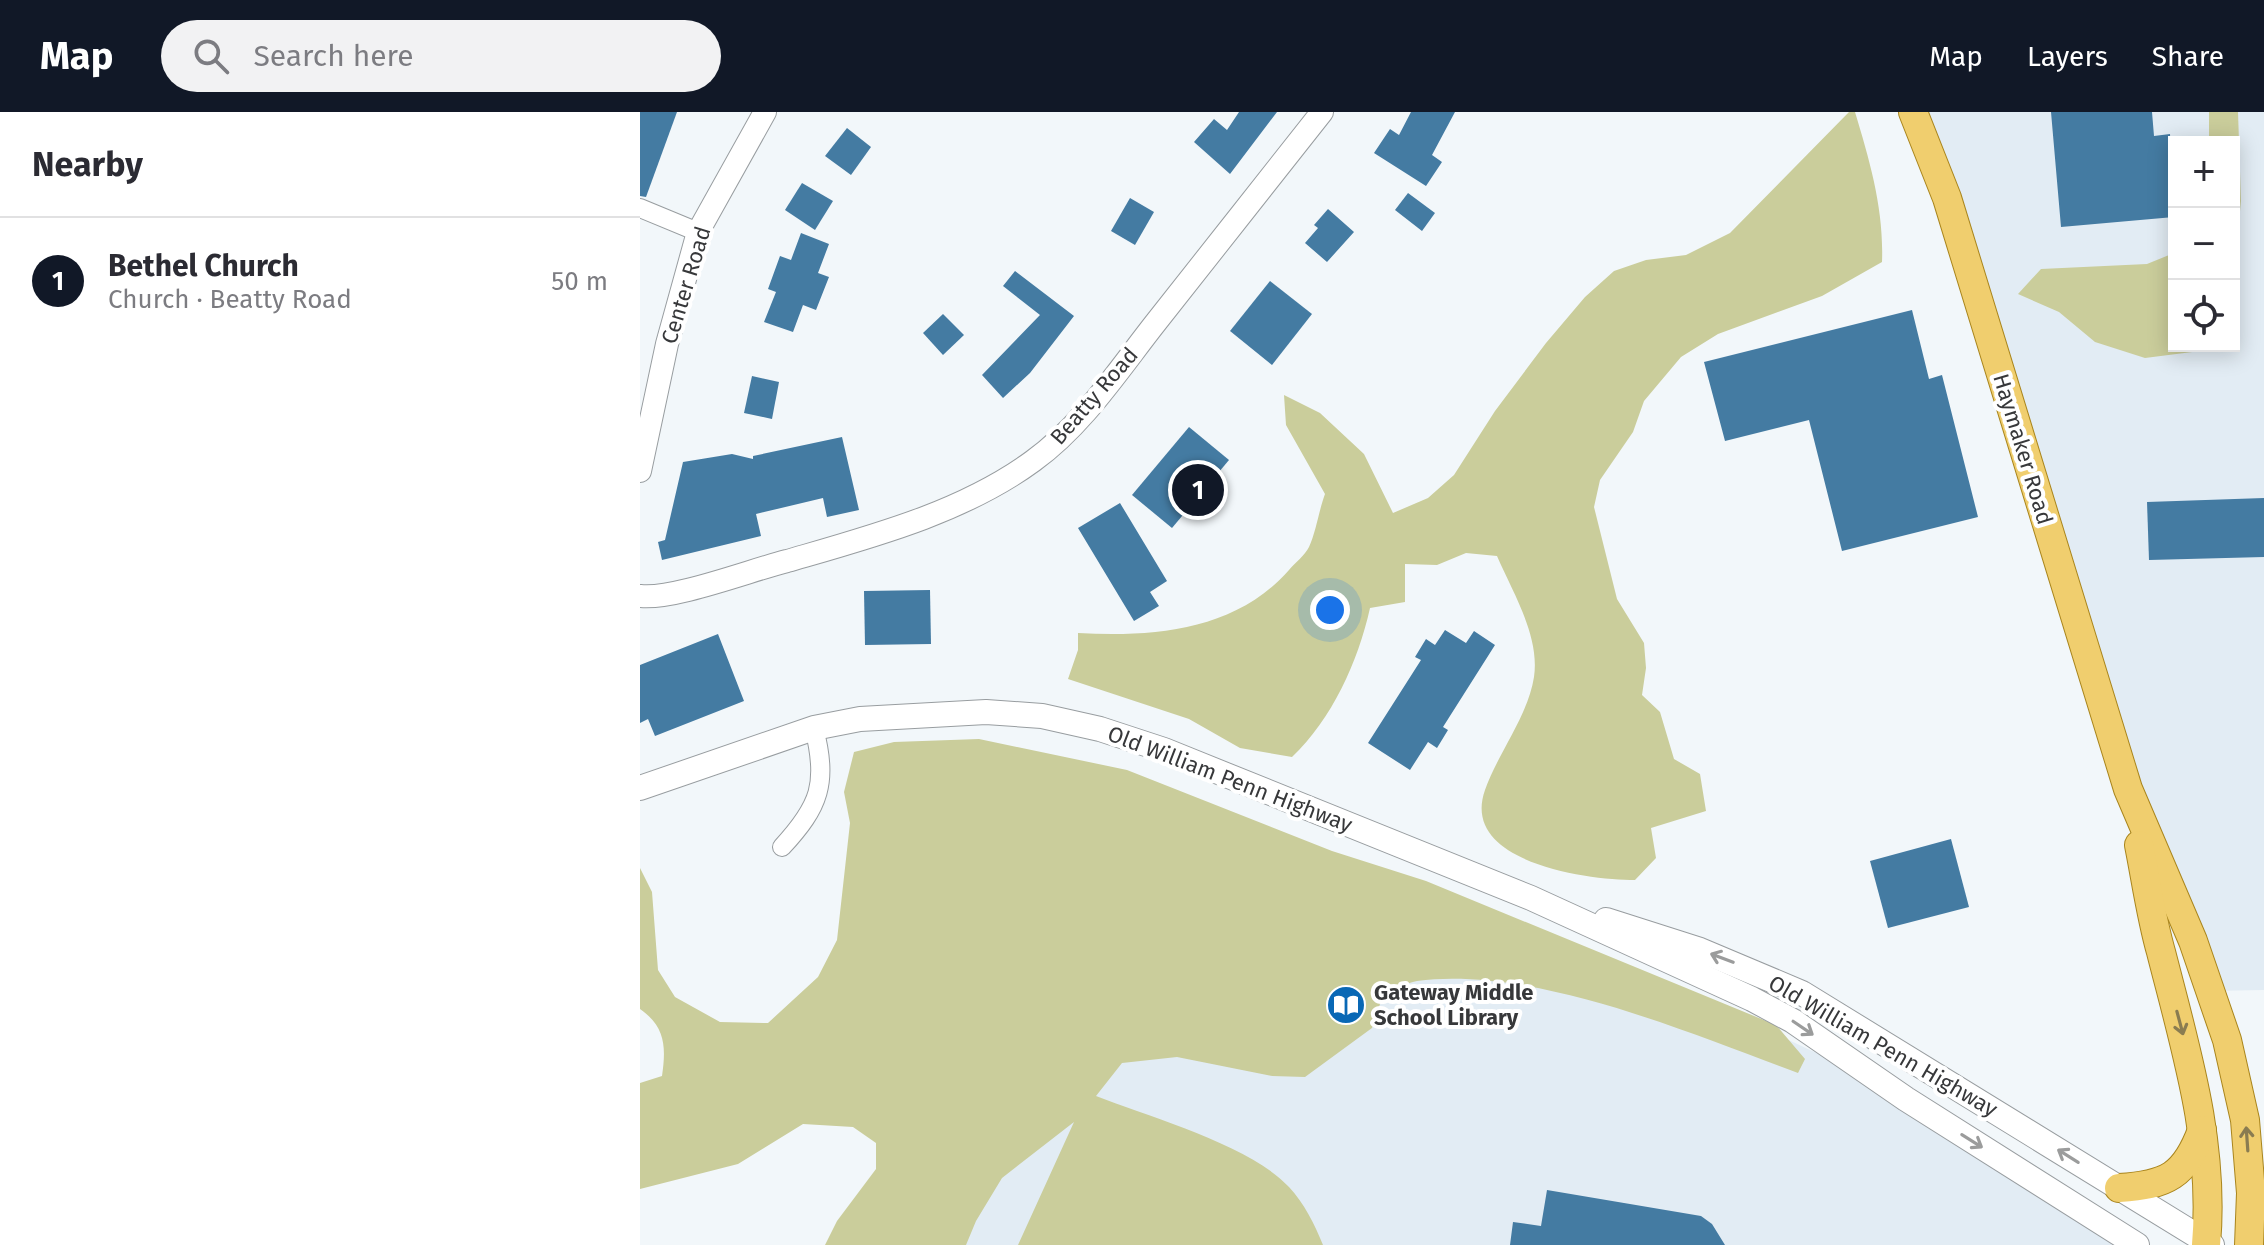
<!DOCTYPE html>
<html lang="en">
<head>
<meta charset="utf-8">
<style>
  :root { --surface:#fff; --page:#f2f2f3; --text:#2b2b33; --muted:#7c7c81; --line:#e1e1e2; --accent:#111827 }
  body { margin:0; font-family:"Fira Sans",sans-serif; background:var(--page); color:var(--text) }
  .controls { position:absolute; right:24px; top:24px; display:grid; overflow:hidden; border-radius:0px; box-shadow:0 4px 20px #0003 }
  .controls button { width:72px; height:72px; display:grid; place-items:center; padding:0; border:0; border-bottom:2px solid var(--line); background:var(--surface); color:var(--text); font:40px sans-serif }
  .you { position:absolute; left:690px; top:498px; width:28px; height:28px; margin:-20px; border:6px solid #fff; border-radius:50%; background:#1a73e8; box-shadow:0 0 0 12px #1a73e833 }
  .badge { display:grid; place-items:center; width:52px; height:52px; border-radius:50%; background:var(--accent); color:#fff; font-size:26px; font-weight:700 }
  .pin { position:absolute; translate:-50% -50%; border:4px solid #fff; box-shadow:0 2px 8px #0006 }
  .list { margin:0; padding:0; list-style:none }
  h2 { display:flex; justify-content:space-between; align-items:center; height:104px; margin:0; padding:0 32px; font-size:34px }
  h2 small { font-size:26px; font-weight:400; color:var(--muted) }
  .list li { display:grid; grid-template-columns:52px 1fr auto; gap:24px; align-items:center; box-sizing:border-box; height:128px; padding:0 32px; border-top:2px solid var(--line) }
  .list b { display:block; font-size:30px; white-space:nowrap }
  .list p { margin:0; font-size:26px; white-space:nowrap; color:var(--muted) }
  .list em { font-size:26px; font-style:normal; color:var(--muted) }
  .icon { flex:none; width:44px; height:44px; fill:none; stroke:currentColor; stroke-width:2; stroke-linecap:round; stroke-linejoin:round }
  .map { position:relative; flex:none; width:1624px; height:1133px; overflow:hidden }
  header { display:flex; align-items:center; gap:48px; box-sizing:border-box; height:112px; padding:0 40px; background:var(--accent); color:#fff }
  header strong { font-size:38px }
  nav { display:flex; gap:44px; margin-inline-start:auto; font-size:28px }
  .search { width:560px; height:72px; background:var(--page); display:flex; align-items:center; gap:20px; box-sizing:border-box; padding:0 28px; border-radius:44px; color:var(--muted); font-size:30px }
  main { display:flex }
  aside { flex:1; background:var(--surface) }
  .map>svg:first-child { display:block }
  .built { fill:#e2ecf4; fill-rule:evenodd }
  .green { fill:#cacd9b }
  .building { fill:#447ba2 }
  .lines { fill:none; stroke-linecap:round; stroke-linejoin:round }
  .minor-casing { stroke:#989da0; stroke-width:20 }
  .tertiary-casing { stroke:#989da0; stroke-width:24 }
  .secondary-casing { stroke:#989da0; stroke-width:26 }
  .primary-casing { stroke:#a9851d; stroke-width:30 }
  .minor { stroke:#fff; stroke-width:18 }
  .tertiary { stroke:#fff; stroke-width:22 }
  .secondary { stroke:#fff; stroke-width:24 }
  .primary { stroke:#f0ce6e; stroke-width:28 }
  .oneway { stroke:#9b9c9c }
  .oneway2 { stroke:#8a7c51 }
  .labels { text-anchor:middle; dominant-baseline:central; stroke-width:8; stroke-linejoin:round; paint-order:stroke }
  .street-label { font-size:22px; fill:#37383a; stroke:#fff }
  .poi-label { font-size:22px; font-weight:bold; fill:#37383a; stroke:#fff; text-anchor:start }
</style>
</head>
<body>
<header>
<strong>Map</strong>
<div class="search"><svg class="icon" aria-label="search" viewBox="0 0 24 24"><circle cx="10" cy="10" r="6"/><path d="M15 15l6 6"/></svg>Search here</div>
<nav><a>Map</a><a>Layers</a><a>Share</a></nav>
</header>
<main>
<aside>
<h2>Nearby<small></small></h2>
<ul class="list">
<li><span class="badge">1</span><div><b>Bethel Church</b><p>Church · Beatty Road</p></div><em>50 m</em></li>
</ul>
</aside>
<div class="map">
<svg width="1624" height="1133" viewBox="0 0 1624 1133">
  <rect width="100%" height="100%" fill="#f2f7fa"/>
  <g class="built">
    <path d="M1273 0H1624V878L1570 879ZM1534 30H1594V234H1534Z"/>
    <polygon points="775,834 1106,908 1200,952 1483,1133 284,1133 316,1064 529,914"/>
  </g>
  <g class="green">
    <path d="M1209 0H1215C1230 50 1244 97 1242 150L1182 184 1078 222 1041 245 1004 289 993 320 960 368 954 395 977 487 1004 531 1006 556 1002 583 1020 600 1034 647 1060 662 1066 699 1011 716 1016 746 995 768C949 768 819 751 845 678 858 641 888 604 894 565 900 524 873 481 857 444L826 441 797 453 765 452V490L730 496C718 550 692 607 652 645L600 636 549 607 428 567 438 538V521C514 525 595 519 649 458 655 451 665 443 669 435 676 420 679 398 685 382L646 313 644 283 680 301 724 342 753 401 788 386 814 363 855 299 906 231 945 185 974 159 1006 148 1046 143 1090 121Z"/>
    <polygon points="1569,0 1598,0 1601,89 1594,161 1594,30 1569,30"/>
    <polygon points="1534,141 1534,234 1562,234 1560,239 1505,246 1455,230 1419,200 1378,182 1401,157 1507,152"/>
    <path d="M339 627 487 658 692 739 786 769 1136 913 1165 947 1158 961C1050 921 893 854 777 869 766 871 754 878 743 883L732 916 665 965 632 964 537 945 482 951 456 984C510 1005 610 1033 649 1075 664 1091 675 1113 683 1133H378L434 1010 362 1066 336 1109 326 1133H185L197 1109 236 1057V1031L213 1015 163 1012 98 1052 0 1077V971L22 964C26 936 26 915 0 897V756L12 780 18 858 35 885 80 910 128 911 178 865 197 828 210 711 204 680 214 640 254 630Z"/>
  </g>
  <g class="building">
    <polygon points="0,0 37,0 6,85 0,84"/>
    <polygon points="599,0 637,0 590,62 554,30 574,7 587,18"/>
    <polygon points="771,0 815,0 792,43 802,50 786,74 734,41 750,17 759,23"/>
    <polygon points="1411,0 1512,0 1514,24 1530,22 1534,105 1421,115"/>
    <polygon points="207,16 231,35 211,63 185,44"/>
    <polygon points="162,71 193,89 175,118 145,98"/>
    <polygon points="768,81 795,101 782,119 755,98"/>
    <polygon points="490,86 514,100 495,133 471,119"/>
    <polygon points="688,97 714,120 687,150 665,131 678,116 674,113"/>
    <polygon points="161,121 189,132 178,161 189,165 176,198 163,193 153,220 124,210 136,180 128,177 140,144 151,148"/>
    <polygon points="375,159 434,204 390,261 363,286 342,263 400,203 363,174"/>
    <polygon points="630,169 672,202 632,253 590,219"/>
    <polygon points="1272,198 1289,267 1302,263 1338,405 1202,439 1169,308 1085,329 1064,250"/>
    <polygon points="303,202 324,223 303,243 283,221"/>
    <polygon points="112,264 139,270 132,307 104,301"/>
    <polygon points="549,315 589,348 532,416 492,383"/>
    <polygon points="202,325 219,398 187,405 183,386 116,402 121,424 22,448 18,430 25,428 43,350 92,342 113,347 113,344"/>
    <polygon points="1624,386 1624,445 1509,448 1507,390"/>
    <polygon points="480,391 527,469 510,480 519,494 494,509 438,416"/>
    <polygon points="290,478 291,532 225,533 224,479"/>
    <polygon points="805,518 826,531 834,519 855,533 803,615 808,618 797,636 788,630 770,658 728,631 781,548 775,545 786,527 795,533"/>
    <polygon points="78,522 104,589 15,624 8,607 0,611 0,553"/>
    <polygon points="1311,727 1329,795 1248,816 1230,749"/>
    <polygon points="907,1078 1061,1104 1072,1112 1085,1133 870,1133 873,1110 901,1114"/>
  </g>
  <g class="lines">
    <g class="minor-casing">
      <g id="minor">
        <polyline points="0,96 58,120"/>
        <path d="M142 735C180 694 188 671 174 616"/>
      </g>
    </g>
    <g class="tertiary-casing">
      <g id="tertiary">
        <polyline points="0,359 27,232 58,120 125,0"/>
        <path d="M0 484C33 488 111 458 147 449 230 425 322 401 393 349 443 313 479 257 517 209 572 139 627 70 682 0"/>
      </g>
    </g>
    <g class="secondary-casing">
      <g id="secondary">
        <polyline points="0,676 174,616 220,607 346,600 402,604 460,617 524,638 891,786 1112,887 1153,909 1266,987 1497,1133"/>
        <polyline points="966,808 1060,838 1162,881 1572,1133"/>
      </g>
    </g>
    <g class="primary-casing">
      <g id="primary">
        <polyline points="1273,0 1307,86 1488,677 1553,829 1587,928 1605,1008 1611,1081 1609,1133"/>
        <path d="M1499 733C1506 768 1511 805 1521 840 1546 938 1575 1031 1566 1133"/>
        <path d="M1479 1076C1527 1073 1545 1064 1562 1018"/>
      </g>
    </g>
    <use href="#minor" class="minor"/>
    <use href="#tertiary" class="tertiary"/>
    <use href="#secondary" class="secondary"/>
    <use href="#primary" class="primary"/>
  </g>
  <defs><path id="oneway-shaft" d="M-6 0H5M1.5-3L5.5 0L1.5 3" fill="none" stroke-width="1.6" stroke-linecap="round" stroke-linejoin="round" transform="scale(2)"/></defs>
  <g class="oneway">
    <use href="#oneway-shaft" transform="translate(1082 846) rotate(-159)"/>
    <use href="#oneway-shaft" transform="translate(1163 916) rotate(34)"/>
    <use href="#oneway-shaft" transform="translate(1332 1029) rotate(32)"/>
    <use href="#oneway-shaft" transform="translate(1428 1044) rotate(-148)"/>
  </g>
  <g class="oneway2">
    <use href="#oneway-shaft" transform="translate(1540 911) rotate(75)"/>
    <use href="#oneway-shaft" transform="translate(1607 1027) rotate(-94)"/>
  </g>
  <defs>
    <g id="library-disc" transform="scale(2)"><circle r="9.5" fill="#0968b5" stroke="#fff"/><path d="M-6-4Q-3-5.5-.7-3.5V5Q-3 3-6 4ZM6-4Q3-5.5 .7-3.5V5Q3 3 6 4Z" fill="#fff"/></g>
  </defs>
  <g fill-rule="evenodd">
    <use href="#library-disc" x="706" y="893"/>
  </g>
  <g class="labels">
    <g class="street-label">
      <text transform="translate(46 173) rotate(-73)">Center Road</text>
      <text transform="translate(454 284) rotate(-49)">Beatty Road</text>
      <text transform="translate(1383 337) rotate(73)">Haymaker Road</text>
      <text transform="translate(590 667) rotate(21)">Old William Penn Highway</text>
      <text transform="translate(1243 934) rotate(30)">Old William Penn Highway</text>
    </g>
    <g class="poi-label">
      <text x="734" y="880">Gateway Middle<tspan x="734" dy="25">School Library</tspan></text>
    </g>
  </g>
</svg>
<div class="controls">
<button>+</button>
<button>−</button>
<button><svg class="icon" aria-label="locate" viewBox="0 0 24 24"><circle cx="12" cy="12" r="6"/><path d="M12 2v4M12 18v4M2 12h4M18 12h4"/></svg></button>
</div>
<div class="you"></div>
<div class="pin badge" style="left:558px;top:378px">1</div>
</div>
</main>
</body>
</html>
